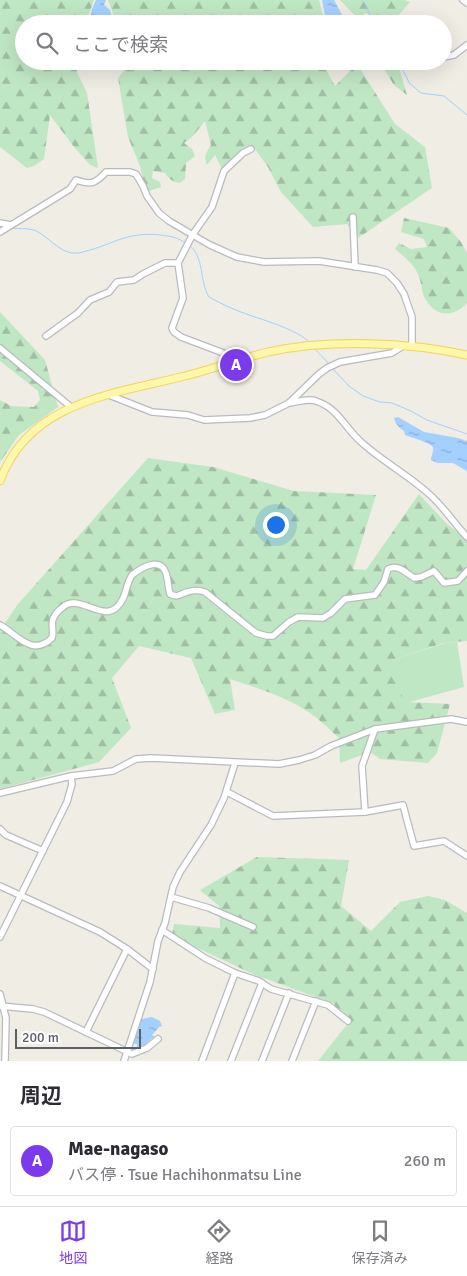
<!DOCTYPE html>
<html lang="ja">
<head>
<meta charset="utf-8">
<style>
  :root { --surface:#fff; --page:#f2f2f3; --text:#2b2b33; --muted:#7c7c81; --line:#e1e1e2; --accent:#7c3aed }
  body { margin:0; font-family:Signika,"Noto Sans JP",sans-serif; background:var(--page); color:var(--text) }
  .scale { position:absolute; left:15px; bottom:12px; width:126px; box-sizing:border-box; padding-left:5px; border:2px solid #5c5f65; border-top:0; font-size:14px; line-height:18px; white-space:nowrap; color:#5c5f65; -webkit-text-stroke:4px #fff; paint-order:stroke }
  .you { position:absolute; left:275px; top:524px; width:18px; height:18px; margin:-12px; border:4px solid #fff; border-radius:50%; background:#1a73e8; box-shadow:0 0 0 8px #1a73e833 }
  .badge { display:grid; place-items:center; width:32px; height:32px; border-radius:50%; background:var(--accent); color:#fff; font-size:16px; font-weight:700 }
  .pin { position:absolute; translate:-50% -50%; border:2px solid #fff; box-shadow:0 1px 5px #0006 }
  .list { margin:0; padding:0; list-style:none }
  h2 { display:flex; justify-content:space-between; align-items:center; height:65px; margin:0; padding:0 20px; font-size:21px }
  h2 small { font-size:16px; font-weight:400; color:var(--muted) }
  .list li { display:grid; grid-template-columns:32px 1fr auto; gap:15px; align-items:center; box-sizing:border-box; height:70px; margin:0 10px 10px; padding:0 10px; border:1px solid var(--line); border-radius:5px }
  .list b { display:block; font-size:19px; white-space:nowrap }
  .list p { margin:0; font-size:16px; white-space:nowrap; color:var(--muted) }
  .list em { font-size:16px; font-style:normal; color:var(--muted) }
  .icon { flex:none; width:28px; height:28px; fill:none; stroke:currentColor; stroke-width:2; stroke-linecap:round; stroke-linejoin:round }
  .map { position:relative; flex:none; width:467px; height:1061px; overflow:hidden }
  .search { position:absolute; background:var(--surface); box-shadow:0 5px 20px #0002; left:15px; right:15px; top:15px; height:55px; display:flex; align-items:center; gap:12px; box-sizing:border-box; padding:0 18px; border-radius:28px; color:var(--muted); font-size:19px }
  .sheet { height:145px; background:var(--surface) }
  nav { display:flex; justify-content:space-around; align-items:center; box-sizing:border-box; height:70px; border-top:1px solid var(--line); background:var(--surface); font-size:14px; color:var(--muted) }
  nav a { display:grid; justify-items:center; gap:2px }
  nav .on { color:var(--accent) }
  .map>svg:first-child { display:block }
  .forest { fill:url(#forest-firs) }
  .pitch { fill:#c0e7c3 }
  .water { fill:url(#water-ripples) }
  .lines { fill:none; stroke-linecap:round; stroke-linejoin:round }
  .stream { stroke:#a4d0ff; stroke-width:1 }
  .minor-casing { stroke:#b9bbc0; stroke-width:8 }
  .major-casing { stroke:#f4d458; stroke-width:9 }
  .minor { stroke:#fff; stroke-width:5.5 }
  .major { stroke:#fff7a9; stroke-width:7 }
</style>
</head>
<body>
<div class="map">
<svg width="467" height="1061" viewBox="0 0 467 1061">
  <defs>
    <pattern id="forest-firs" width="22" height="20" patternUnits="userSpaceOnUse" patternTransform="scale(1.25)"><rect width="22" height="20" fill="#c0e7c3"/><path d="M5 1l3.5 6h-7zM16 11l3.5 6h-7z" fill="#9fbea2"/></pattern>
    <pattern id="water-ripples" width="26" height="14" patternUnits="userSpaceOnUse" patternTransform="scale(1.25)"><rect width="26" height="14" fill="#a4d0ff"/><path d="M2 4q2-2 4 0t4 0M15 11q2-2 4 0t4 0" fill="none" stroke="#89acd2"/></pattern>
  </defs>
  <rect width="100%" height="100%" fill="#efede4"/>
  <g class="forest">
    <polygon points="0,0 94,0 85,24 24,24 24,61 77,61 77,72 87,93 98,168 90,165 74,147 50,115 44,159 34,166 27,168 0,147"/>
    <polygon points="108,0 319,0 324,20 322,24 117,24"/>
    <polygon points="340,0 405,0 410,2 396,18 380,20 365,13 360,21"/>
    <path d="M129 61H324V66L335 86 357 64 395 124 425 147 432 188 358 238 347 224 313 227 281 192 268 167 252 145 222 169 215 155 207 165C203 157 207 151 211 145L205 121 193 136 184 143 192 149 195 156 186 163 185 179 180 183C173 182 169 179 165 173L153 171 152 178 160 182 161 187 149 191 144 185 140 166 128 137 118 78 130 63Z"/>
    <polygon points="385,61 395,61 400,71 407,95 394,85 381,64"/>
    <path d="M404 218 449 228 461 242 467 253V303C454 317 437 318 426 300 421 293 422 282 418 274 414 264 403 256 395 249L399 243 411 249 427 247 424 239 401 232Z"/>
    <polygon points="0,312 45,360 58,407 19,435 0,462 0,400 11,406 34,407 40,400 38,391 0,361"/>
    <path d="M148 458 213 467 294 491 376 495 353 569 366 570 419 494 447 524 467 539V641L443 643 396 659 406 702 450 704 437 753 428 763 380 759 370 752 340 763 339 738C327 727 316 716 302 708 280 695 254 687 230 679L235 710 215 714 191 658 139 646 112 678 131 728 99 762 0 789V630L18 604Z"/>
    <polygon points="257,857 349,860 341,906 371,931 400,902 428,896 445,900 467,913 467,1061 318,1061 349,1022 333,1003 255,975 172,936 174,924 220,928 219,906 200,890"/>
  </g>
  <polygon class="pitch" points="457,642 464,687 406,703 394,680 396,659 445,643"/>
  <g class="water">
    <polygon points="96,0 106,0 104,5 110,10 114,24 89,24 92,9"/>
    <polygon points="322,0 334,0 347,24 324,24 326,21"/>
    <path d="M398 417 424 432 458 438 467 441V471L453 463H437L431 460C431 456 434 451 433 447 431 443 410 437 405 435L404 431C399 428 395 423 394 418Z"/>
    <polygon points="152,1017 160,1021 162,1026 159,1027 152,1035 155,1037 153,1038 152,1038 145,1045 137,1047 137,1044 132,1043 138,1021 142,1019"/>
  </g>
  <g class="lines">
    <g class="stream">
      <polyline points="362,0 366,5 373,24"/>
      <polyline points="398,61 410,84 414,87 421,93 444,96 467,115"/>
      <path d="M11 228C18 229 27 228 34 230 49 236 60 255 78 253 110 247 124 231 160 235 169 236 178 237 185 243"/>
      <path d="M189 245C205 257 199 281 209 297 220 303 230 308 241 312 259 319 298 329 310 343"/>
      <polyline points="314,348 330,365"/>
      <polyline points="332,368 349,386 363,396 380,402 392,403 411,411 427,420 467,434"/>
    </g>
    <g class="minor-casing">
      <g id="minor">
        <polyline points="463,0 467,3"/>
        <polyline points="443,57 454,55 467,45"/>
        <polyline points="353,217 355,267"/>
        <polyline points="0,223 11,225"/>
        <path d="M0 232 70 189 76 180C91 185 95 184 106 172H130L136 174 143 186 147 196 159 213 169 221 210 245 237 257 264 262 319 261 377 270 387 273 397 283 404 294 412 317V346"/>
        <polyline points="46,336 78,313 90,300 109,292 117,282 134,280 143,274 165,263 178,263"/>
        <polyline points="0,348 71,407"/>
        <polyline points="242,360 181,337 174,332 172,328 183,298 178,263 193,234 212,207 224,171 243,153 251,149"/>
        <polyline points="109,395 152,412 188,415 204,420 250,418 265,415 289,403 319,374 327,368 340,362 392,353 403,346"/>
        <path d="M289 403C297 402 308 398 316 401 338 408 345 428 361 442 382 461 408 475 429 494 443 506 454 523 467 537"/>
        <path d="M0 625C19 636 32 657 52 638 54 632 51 625 53 619 55 614 59 610 63 607 79 593 102 622 117 607 127 598 125 585 132 575 141 568 160 556 166 573 168 580 168 587 170 594 178 598 180 594 187 592 193 590 199 590 205 592L256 633 267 636H273L289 622 298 617 323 618 331 613 345 599 375 595 384 582 388 569C398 564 405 572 414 578L421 577 434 571 444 583 458 581 467 571"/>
        <polyline points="0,793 71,776 113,771 136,759 151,758 279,764 299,760 315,755 331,746 375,729 451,719 467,722"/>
        <polyline points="229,793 273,816 365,812 403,805 414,846 444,841 467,856"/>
        <polyline points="365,812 362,766 375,729"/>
        <polyline points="0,829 6,835 43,851"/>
        <polyline points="0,886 100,932 127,949 153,969"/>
        <polyline points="171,897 209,908 253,927"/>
        <polyline points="162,930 205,958 235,973 259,981 271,989 328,1005 348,1021"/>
        <polyline points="0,937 67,802 72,784 71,776"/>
        <polyline points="0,994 6,1018 5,1061"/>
        <polyline points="0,1006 33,1009 44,1012 132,1054 147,1048 158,1039"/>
        <polyline points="86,1032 127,949"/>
        <polyline points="124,1061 150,982 158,941 165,923 173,887 180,872 211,825 224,798 235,763"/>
        <polyline points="202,1061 235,973"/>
        <polyline points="231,1061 262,983"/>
        <polyline points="262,1061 289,993"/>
        <polyline points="292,1061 316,1001"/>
      </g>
    </g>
    <g class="major-casing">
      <path id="major" d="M0 481C28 403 111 394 181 377 210 370 239 359 268 352 329 339 407 342 467 355"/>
    </g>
    <use href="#minor" class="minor"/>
    <use href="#major" class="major"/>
  </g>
</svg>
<div class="scale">200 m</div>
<div class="you"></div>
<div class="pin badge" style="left:236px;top:365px">A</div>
<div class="search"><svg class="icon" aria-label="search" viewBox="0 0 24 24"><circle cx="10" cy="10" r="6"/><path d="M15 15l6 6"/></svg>ここで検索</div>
</div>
<section class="sheet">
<h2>周辺<small></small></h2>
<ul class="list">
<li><span class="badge">A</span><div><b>Mae-nagaso</b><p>バス停 · Tsue Hachihonmatsu Line</p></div><em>260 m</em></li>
</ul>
</section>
<nav>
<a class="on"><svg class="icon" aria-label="map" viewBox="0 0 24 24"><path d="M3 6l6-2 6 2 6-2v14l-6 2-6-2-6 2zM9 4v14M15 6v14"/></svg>地図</a>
<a><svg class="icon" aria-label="directions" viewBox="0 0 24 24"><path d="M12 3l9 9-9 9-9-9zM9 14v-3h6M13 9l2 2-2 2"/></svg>経路</a>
<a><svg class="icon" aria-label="saved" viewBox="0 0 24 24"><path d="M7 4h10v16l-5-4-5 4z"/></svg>保存済み</a>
</nav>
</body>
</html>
